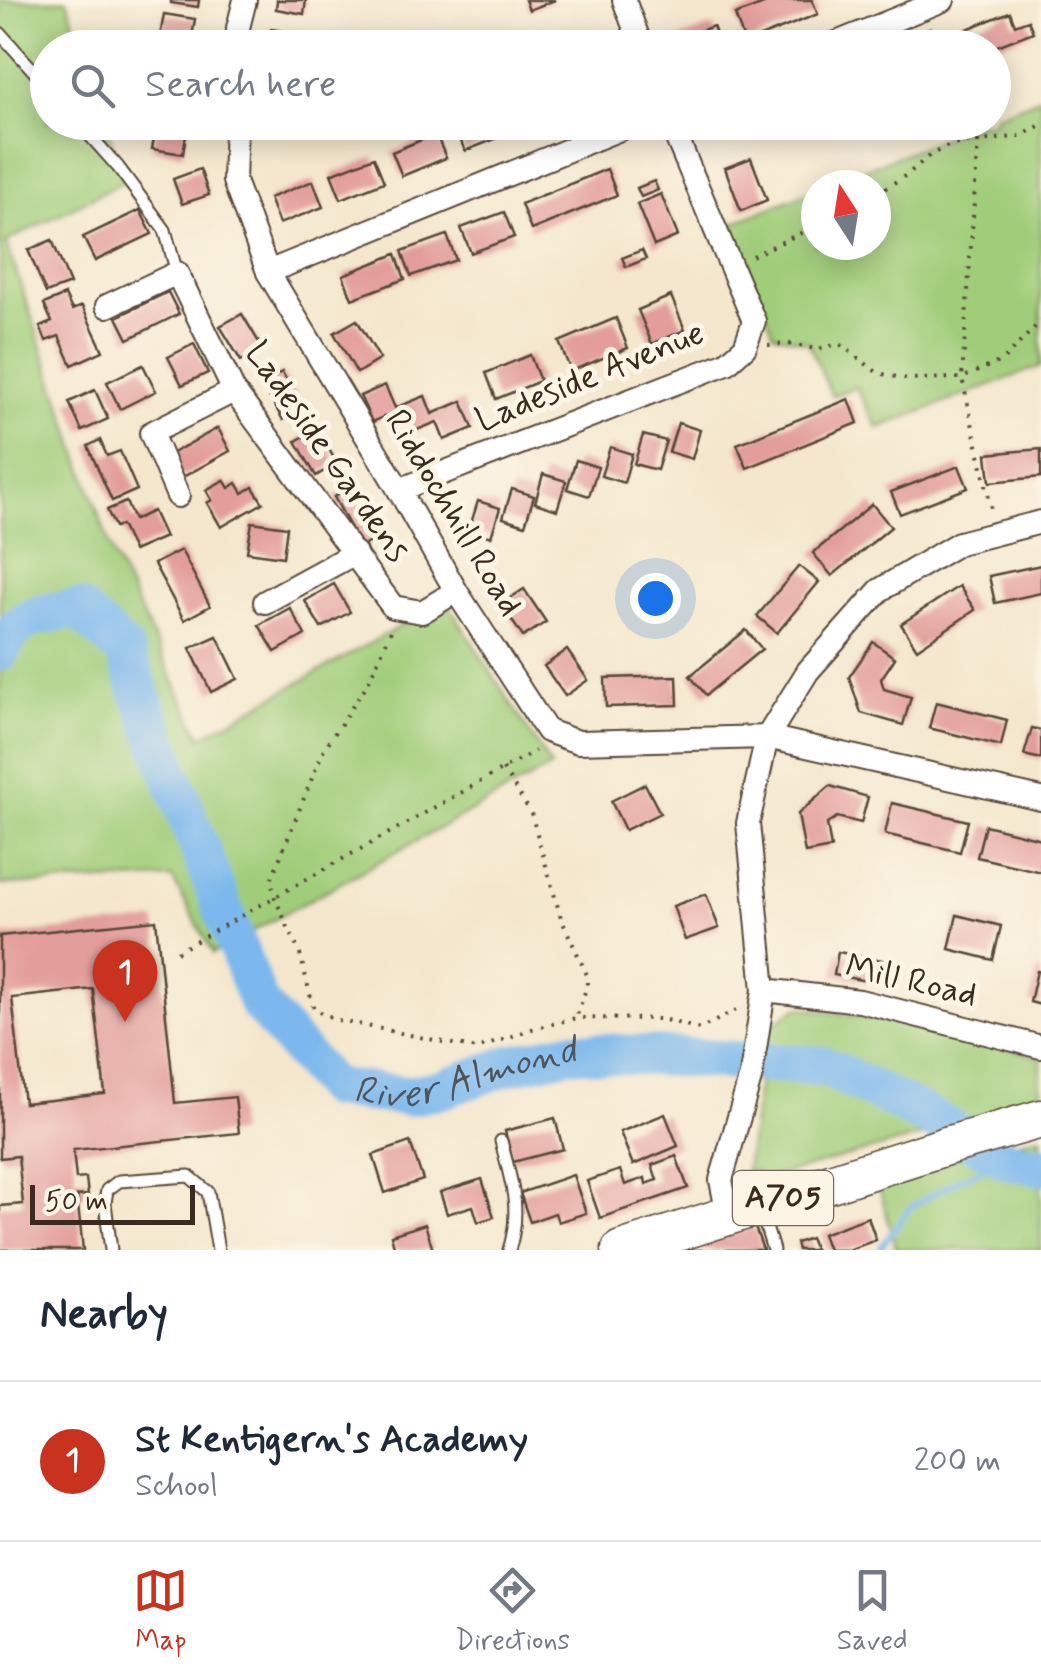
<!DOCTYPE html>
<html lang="en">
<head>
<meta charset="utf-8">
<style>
  :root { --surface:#fff; --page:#f2f2f3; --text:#1f2937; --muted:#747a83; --line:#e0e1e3; --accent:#c8321e }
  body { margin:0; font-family:Mynerve,sans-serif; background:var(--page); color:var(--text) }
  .compass { position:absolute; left:801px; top:170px; width:90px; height:90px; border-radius:50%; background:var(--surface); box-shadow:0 5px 25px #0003; rotate:348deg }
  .scale { position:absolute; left:30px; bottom:25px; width:165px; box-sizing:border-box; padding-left:10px; border:5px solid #3b2a1e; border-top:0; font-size:28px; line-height:35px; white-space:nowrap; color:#3b2a1e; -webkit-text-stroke:8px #fcf5e5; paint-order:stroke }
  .you { position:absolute; left:655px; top:598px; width:35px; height:35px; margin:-25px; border:8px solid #fff; border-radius:50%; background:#1a73e8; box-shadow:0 0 0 15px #1a73e833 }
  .badge { display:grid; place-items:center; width:65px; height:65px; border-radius:50%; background:var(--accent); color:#fff; font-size:32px; font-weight:700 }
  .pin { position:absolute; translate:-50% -82px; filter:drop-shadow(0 2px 5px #0008) }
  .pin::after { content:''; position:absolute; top:52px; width:35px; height:30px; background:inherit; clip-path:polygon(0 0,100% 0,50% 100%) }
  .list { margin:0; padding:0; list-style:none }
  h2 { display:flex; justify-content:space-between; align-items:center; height:130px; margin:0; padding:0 40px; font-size:42px }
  h2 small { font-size:32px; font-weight:400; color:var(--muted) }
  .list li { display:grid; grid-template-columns:65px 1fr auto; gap:30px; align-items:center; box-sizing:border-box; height:160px; padding:0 40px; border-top:2px solid var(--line) }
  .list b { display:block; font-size:38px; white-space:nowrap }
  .list p { margin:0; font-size:32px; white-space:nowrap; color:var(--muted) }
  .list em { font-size:32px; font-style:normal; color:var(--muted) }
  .icon { flex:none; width:55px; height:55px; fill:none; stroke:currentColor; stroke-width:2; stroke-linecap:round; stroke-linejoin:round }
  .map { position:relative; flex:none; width:1041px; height:1250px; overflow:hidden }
  .search { position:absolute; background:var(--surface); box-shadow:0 5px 25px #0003; left:30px; right:30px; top:30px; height:110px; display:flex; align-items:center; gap:25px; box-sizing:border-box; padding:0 35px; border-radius:55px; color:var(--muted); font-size:38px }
  .sheet { height:290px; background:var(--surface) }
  nav { display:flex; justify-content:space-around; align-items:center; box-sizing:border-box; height:140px; border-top:2px solid var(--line); background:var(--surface); font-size:28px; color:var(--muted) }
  nav a { display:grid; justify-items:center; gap:5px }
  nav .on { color:var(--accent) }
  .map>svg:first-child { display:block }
  .green { fill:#a1cd7a; stroke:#6e7c4c; stroke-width:2.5 }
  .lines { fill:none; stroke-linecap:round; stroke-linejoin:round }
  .stream { stroke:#7bb8ed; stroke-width:6 }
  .river { stroke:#7bb8ed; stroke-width:40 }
  .building { fill:#e39e9b; fill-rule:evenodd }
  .lane-casing { stroke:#574638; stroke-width:15 }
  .street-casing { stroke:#574638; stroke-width:26 }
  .primary-casing { stroke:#574638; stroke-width:41 }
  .path { stroke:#574638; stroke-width:4; stroke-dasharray:2.5 8; stroke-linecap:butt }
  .lane { stroke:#fff; stroke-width:11 }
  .street { stroke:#fff; stroke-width:22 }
  .primary { stroke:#fff; stroke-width:38 }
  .labels { text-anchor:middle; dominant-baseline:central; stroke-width:10; stroke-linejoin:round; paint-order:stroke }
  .shield { fill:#fcf5e5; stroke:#75675a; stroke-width:2.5 }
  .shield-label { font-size:32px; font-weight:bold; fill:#3b2a1e }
  .street-label { font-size:35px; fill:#3b2a1e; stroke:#fcf5e5 }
  .water-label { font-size:38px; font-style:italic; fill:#4e555c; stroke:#fcf5e5 }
</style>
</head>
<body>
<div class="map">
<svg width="1041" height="1250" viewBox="0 0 1041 1250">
  <rect width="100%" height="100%" fill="#fcf5e5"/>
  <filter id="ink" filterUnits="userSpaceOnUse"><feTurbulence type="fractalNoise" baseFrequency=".01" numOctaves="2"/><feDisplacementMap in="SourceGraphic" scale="20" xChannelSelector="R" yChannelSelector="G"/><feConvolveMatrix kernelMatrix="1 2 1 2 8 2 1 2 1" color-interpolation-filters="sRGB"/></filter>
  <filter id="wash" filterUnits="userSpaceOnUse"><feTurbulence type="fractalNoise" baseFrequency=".0048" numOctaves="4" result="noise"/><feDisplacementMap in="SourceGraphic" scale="40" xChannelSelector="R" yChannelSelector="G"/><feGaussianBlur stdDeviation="2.25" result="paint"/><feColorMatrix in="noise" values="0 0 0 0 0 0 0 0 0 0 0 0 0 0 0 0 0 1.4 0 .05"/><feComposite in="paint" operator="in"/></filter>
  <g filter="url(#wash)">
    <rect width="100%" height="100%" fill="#f4e7cd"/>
    <g class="green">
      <polygon points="0,0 67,0 82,47 48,48 48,122 106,123 124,181 6,242 112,553 201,737 446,601 551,767 213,953 172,878 0,885"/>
      <polygon points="1041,97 1041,366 878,428 856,387 832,396 808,342 774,334 731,224 816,189 816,245 876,245 876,185 827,185 979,123 994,122 994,116"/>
      <polygon points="799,1007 921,1027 1041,1057 1041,1103 769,1178 746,1170 766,1029"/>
      <polygon points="1041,1136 1041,1250 897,1250 876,1178"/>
    </g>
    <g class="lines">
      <polyline class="stream" points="881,1250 882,1245 912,1206 961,1178 1009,1160"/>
      <path class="river" id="s1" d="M0 651C18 614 40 614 78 609L124 650 259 1004 332 1088 407 1096 442 1089 510 1065 570 1051 824 1066 915 1110 1009 1160 1041 1166"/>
    </g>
    <g id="blocks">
      <g class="building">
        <polygon points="171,0 199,0 198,7 171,3"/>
        <polygon points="277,0 306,0 304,14 276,9"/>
        <polygon points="525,0 555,0 529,10"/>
        <polygon points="774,0 812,0 818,14 745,43 735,15"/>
        <polygon points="1010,12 1015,25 1028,20 1033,32 992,48 950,48 966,41 962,31"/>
        <polygon points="164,14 195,19 190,48 158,48"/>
        <polygon points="713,26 721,48 669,48 667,43"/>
        <polygon points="271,29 301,34 299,48 268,48"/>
        <polygon points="157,122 188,122 183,154 152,149"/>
        <polygon points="467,122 535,122 536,123 465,151 455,127"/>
        <polygon points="768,122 796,122 796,123 772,132"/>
        <polygon points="436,134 446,158 402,176 392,152"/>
        <polygon points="374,157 384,182 341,199 331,174"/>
        <polygon points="751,158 767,200 741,211 725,168"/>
        <polygon points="200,169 209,195 182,204 173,179"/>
        <polygon points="607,169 617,195 531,230 521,204"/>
        <polygon points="313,181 323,207 279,224 269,198"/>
        <polygon points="654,181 658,190 641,197 637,188"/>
        <polygon points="661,194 678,236 654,246 637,204"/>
        <polygon points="140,210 152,234 95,261 83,237"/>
        <polygon points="504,212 514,237 471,253 461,228"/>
        <polygon points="447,235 456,260 411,276 402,251"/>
        <polygon points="52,240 70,284 46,293 28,250"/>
        <polygon points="642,250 646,259 626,267 622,258"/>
        <polygon points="396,254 405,279 352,299 343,275"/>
        <polygon points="168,292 179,314 128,339 117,317"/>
        <polygon points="65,295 72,310 82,306 103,351 72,365 59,336 46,341 40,327 52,322 44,304"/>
        <polygon points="671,296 685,330 652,344 638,310"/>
        <polygon points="242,314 263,349 241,361 220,326"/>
        <polygon points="616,318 628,348 571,371 559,342"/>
        <polygon points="357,320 380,359 357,373 334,333"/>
        <polygon points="194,344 208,373 182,385 168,357"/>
        <polygon points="530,355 540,381 496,399 486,373"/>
        <polygon points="143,365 156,391 120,409 107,382"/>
        <polygon points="282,372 303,409 283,420 262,384"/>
        <polygon points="385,385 395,408 425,396 432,414 462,401 473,428 444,440 437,422 407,434 397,411 372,422 360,396"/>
        <polygon points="95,390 108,419 82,431 69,402"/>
        <polygon points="849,399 858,423 747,468 737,444"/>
        <polygon points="678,423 700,430 692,459 669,452"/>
        <polygon points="218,428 230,451 181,478 169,455"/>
        <polygon points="317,429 337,463 316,476 296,441"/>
        <polygon points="643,435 666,441 657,470 634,464"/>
        <polygon points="100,440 107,456 120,451 137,490 112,501 88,446"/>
        <polygon points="610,447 632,454 624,483 601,476"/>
        <polygon points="1041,449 1041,477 990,482 987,454"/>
        <polygon points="576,460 598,467 589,496 567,489"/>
        <polygon points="959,466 968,488 900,514 891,492"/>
        <polygon points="543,474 566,481 557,510 535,503"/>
        <polygon points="224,480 229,488 237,483 243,493 253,487 263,503 221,527 207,503 212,500 206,490"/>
        <polygon points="355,485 382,535 361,547 334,497"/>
        <polygon points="512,489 534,496 525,525 503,518"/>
        <polygon points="478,501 500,508 491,537 469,530"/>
        <polygon points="126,502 134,520 153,511 165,537 133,551 121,525 115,527 107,510"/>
        <polygon points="872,504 891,527 832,576 813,553"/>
        <polygon points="252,522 287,527 283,557 247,552"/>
        <polygon points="181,550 210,606 184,620 154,564"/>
        <polygon points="1041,565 1041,593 995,603 989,576"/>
        <polygon points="799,566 819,582 777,633 757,616"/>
        <polygon points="334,584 350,612 321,628 305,601"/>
        <polygon points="959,586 975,610 917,649 901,624"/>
        <polygon points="524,589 546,622 523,637 501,604"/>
        <polygon points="290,608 305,635 275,652 259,625"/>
        <polygon points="746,630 762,649 706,695 690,676"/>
        <polygon points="217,636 238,679 211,692 190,648"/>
        <polygon points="873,642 895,658 881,679 884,689 911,697 903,725 861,713 849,677"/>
        <polygon points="567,650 588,680 565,696 544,666"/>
        <polygon points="677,676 678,705 606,707 605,678"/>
        <polygon points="936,702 1007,720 1001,746 929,728"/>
        <polygon points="1032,728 1041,730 1041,759 1024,755"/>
        <polygon points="645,784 660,813 625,830 611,801"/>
        <polygon points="830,786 868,797 861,823 837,817 827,824 831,848 805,853 798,814"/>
        <polygon points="892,803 968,821 960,852 885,834"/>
        <polygon points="985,825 1041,839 1041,872 977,857"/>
        <polygon points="706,894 719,928 685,940 673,906"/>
        <polygon points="957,915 1001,926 993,960 949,949"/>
        <path d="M156 920 175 1103 235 1097 239 1133 73 1150 76 1179 86 1178 88 1195 77 1196 83 1250H0V1206L23 1204 18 1156 0 1158V936ZM93 989 105 1094 24 1103 12 998Z"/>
        <polygon points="838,952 882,960 878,983 834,975"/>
        <polygon points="1037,971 1041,972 1041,1005 1030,1002"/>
        <polygon points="665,1114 678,1146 633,1165 620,1132"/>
        <polygon points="555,1118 563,1149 513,1162 505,1131"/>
        <polygon points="410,1142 423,1180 385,1193 373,1155"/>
        <polygon points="676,1156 688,1188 600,1218 587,1181 620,1170 625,1185 645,1178 646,1184 657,1180 652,1165"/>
        <polygon points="573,1175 586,1213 558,1222 555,1213 530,1222 520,1193"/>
        <polygon points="482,1179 494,1217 478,1222 473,1206 447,1214 440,1192"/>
        <polygon points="868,1217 876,1240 848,1250 828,1250 822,1234"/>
        <polygon points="425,1224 433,1250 395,1250 391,1235"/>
        <polygon points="755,1227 763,1250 686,1250 686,1249"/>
        <polygon points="810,1238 815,1250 798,1250 796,1243"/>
      </g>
    </g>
  </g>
  <g filter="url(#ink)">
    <use href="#blocks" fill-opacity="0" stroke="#574638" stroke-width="2.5"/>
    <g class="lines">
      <g class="lane-casing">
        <g id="lane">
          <polyline points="0,33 48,87"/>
          <polyline points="78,122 118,167 165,230 177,273"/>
          <path d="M501 1141C511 1181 522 1209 509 1250"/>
          <polyline points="761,1211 773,1250"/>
          <polyline points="111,1250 105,1203 107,1190 119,1181 189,1176 208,1192 218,1250"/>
        </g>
      </g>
      <g class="street-casing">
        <g id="street">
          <polyline points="624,0 642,48"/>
          <polyline points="238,48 238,28 245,0"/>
          <polyline points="824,48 943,0"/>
          <polyline points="236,122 234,181 268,272 399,490 456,591 547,731 578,742 767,737 808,671 880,590 959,543 1041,522"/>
          <polyline points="268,272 637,122"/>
          <polyline points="107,306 177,273 234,391 393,607 422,612 456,591"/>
          <polyline points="399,490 727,363 745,347 754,321 670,122"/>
          <polyline points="178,496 151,433 234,391"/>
          <polyline points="265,602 355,553"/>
          <polyline points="764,990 860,1001 1041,1047"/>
          <polyline points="728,1216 721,1180 751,1075 764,990 748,823 767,737 1041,799"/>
        </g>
      </g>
      <g class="primary-casing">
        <polyline id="primary" points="621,1250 946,1146 1041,1119"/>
      </g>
      <g class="path">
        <polyline points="929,27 938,48"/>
        <polyline points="970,122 978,142 962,378 992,512"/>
        <polyline points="876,194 908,174 930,155 950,145 1021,136 1041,125"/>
        <polyline points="752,256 816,226"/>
        <polyline points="768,345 789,344 817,349 840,344 878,373 907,379 962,378 1003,360 1041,321"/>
        <polyline points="391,631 368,683 323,751 271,880 275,898 300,954 314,1010 338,1020 477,1049 532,1029 576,1018 662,1019 700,1029 738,1009"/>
        <polyline points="503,769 531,813 561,918 587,975 587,986 576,1018"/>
        <polyline points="177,952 535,751"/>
      </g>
      <use href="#lane" class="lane"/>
      <use href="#street" class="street"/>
      <use href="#primary" class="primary"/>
    </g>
  </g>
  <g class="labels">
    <rect class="shield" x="733" y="1171" width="100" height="54" rx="8"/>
    <g class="shield-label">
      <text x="783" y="1198">A705</text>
    </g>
    <g class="street-label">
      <text transform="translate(590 377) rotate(-22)">Ladeside Avenue</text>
      <text transform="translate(327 452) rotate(55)">Ladeside Gardens</text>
      <text transform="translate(453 513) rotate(59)">Riddochhill Road</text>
      <text transform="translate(911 981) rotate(13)">Mill Road</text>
    </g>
    <g class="water-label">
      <text stroke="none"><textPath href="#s1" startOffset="782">River Almond</textPath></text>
    </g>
  </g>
</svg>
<svg class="compass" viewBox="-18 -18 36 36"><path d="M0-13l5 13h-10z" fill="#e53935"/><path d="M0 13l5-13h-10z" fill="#747a83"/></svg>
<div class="scale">50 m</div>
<div class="you"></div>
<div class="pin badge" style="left:125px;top:1022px">1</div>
<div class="search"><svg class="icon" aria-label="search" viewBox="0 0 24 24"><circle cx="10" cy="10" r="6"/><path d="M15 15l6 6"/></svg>Search here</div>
</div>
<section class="sheet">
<h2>Nearby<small></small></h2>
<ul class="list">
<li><span class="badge">1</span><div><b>St Kentigern's Academy</b><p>School</p></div><em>200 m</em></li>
</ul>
</section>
<nav>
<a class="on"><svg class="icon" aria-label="map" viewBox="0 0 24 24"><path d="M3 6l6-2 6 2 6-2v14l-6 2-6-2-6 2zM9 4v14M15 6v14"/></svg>Map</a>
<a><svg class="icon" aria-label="directions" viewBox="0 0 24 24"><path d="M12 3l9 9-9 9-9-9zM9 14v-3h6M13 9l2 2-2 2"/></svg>Directions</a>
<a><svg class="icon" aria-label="saved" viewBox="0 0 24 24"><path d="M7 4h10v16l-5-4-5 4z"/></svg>Saved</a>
</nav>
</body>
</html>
